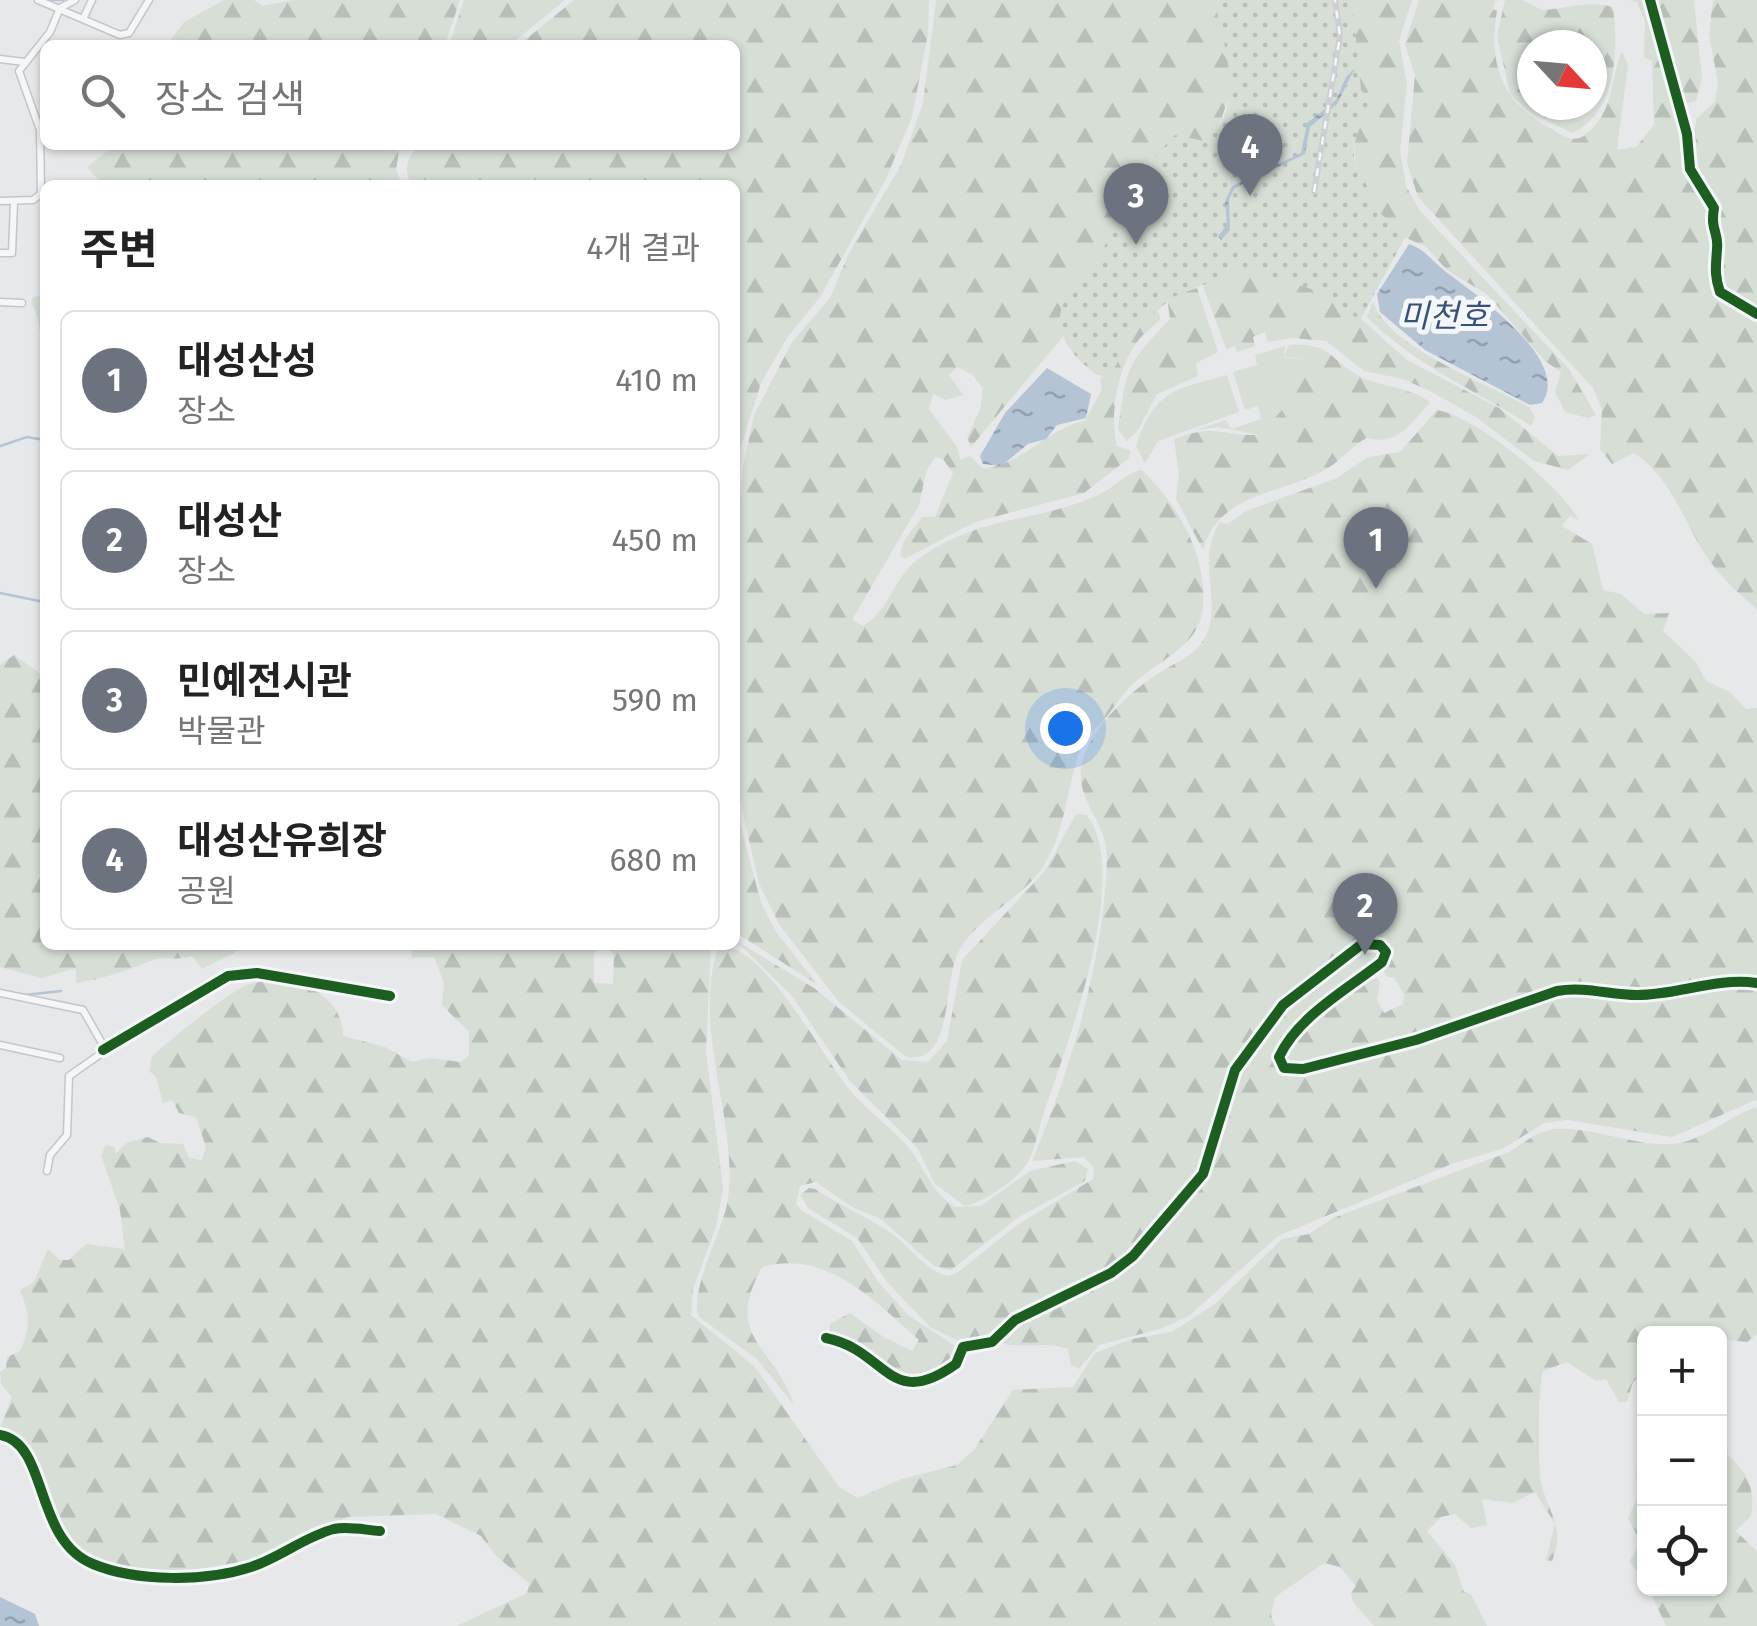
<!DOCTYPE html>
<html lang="ko">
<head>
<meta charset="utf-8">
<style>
  :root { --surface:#fff; --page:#f6f6f6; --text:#222; --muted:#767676; --line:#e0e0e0; --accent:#6c737f }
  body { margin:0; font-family:"Fira Sans","Noto Sans KR",sans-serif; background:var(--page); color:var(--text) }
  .controls { position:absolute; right:30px; bottom:30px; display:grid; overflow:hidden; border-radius:15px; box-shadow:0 2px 8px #0004 }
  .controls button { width:90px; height:90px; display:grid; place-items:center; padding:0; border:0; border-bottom:2px solid var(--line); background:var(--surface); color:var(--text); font:50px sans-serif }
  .compass { position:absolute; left:1517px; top:30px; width:90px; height:90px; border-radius:50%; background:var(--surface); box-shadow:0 2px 8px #0004; rotate:116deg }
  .you { position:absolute; left:1065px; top:728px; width:35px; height:35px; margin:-25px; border:8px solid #fff; border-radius:50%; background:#1a73e8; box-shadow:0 0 0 15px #1a73e833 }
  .badge { display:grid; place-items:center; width:65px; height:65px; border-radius:50%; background:var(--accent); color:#fff; font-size:32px; font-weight:700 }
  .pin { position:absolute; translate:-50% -82px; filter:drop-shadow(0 2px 5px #0008) }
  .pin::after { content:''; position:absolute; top:52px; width:35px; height:30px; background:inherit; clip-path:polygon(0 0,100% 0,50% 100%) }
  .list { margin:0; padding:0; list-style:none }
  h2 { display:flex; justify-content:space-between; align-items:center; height:130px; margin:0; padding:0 40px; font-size:42px }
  h2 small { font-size:32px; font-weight:400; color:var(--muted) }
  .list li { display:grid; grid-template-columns:65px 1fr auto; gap:30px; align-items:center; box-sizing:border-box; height:140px; margin:0 20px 20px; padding:0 20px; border:2px solid var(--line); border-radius:15px }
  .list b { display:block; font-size:38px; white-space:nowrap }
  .list p { margin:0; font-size:32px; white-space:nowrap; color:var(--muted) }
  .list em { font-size:32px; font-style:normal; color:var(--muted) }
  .icon { flex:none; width:55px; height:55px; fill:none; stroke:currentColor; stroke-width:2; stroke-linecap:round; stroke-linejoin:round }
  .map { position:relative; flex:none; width:1757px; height:1626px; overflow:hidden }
  .search { position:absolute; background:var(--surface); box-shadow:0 2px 8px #0004; left:40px; top:40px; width:700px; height:110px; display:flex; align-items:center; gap:25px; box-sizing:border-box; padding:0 35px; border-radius:15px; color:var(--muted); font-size:38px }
  .panel { position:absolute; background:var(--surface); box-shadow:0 2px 8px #0004; left:40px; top:180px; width:700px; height:770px; border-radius:15px }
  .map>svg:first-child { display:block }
  .grass { fill:#d6ded6 }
  .forest { fill:url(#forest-firs); fill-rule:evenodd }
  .park { fill:url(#park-dots) }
  .water { fill:url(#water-ripples) }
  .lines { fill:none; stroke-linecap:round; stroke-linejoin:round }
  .stream { stroke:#b4c4d5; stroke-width:2.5 }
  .minor-casing { stroke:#c4c6c8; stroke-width:9 }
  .minor { stroke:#f5f6f7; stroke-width:6 }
  .rail-casing { stroke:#cecfd2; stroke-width:6 }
  .rail { stroke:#f4f6f9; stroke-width:2.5; stroke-dasharray:8; stroke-linecap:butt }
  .cycleway-casing { stroke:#f4f6f9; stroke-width:16 }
  .cycleway { stroke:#1b5e20; stroke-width:10 }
  .labels { text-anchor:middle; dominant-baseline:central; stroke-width:10; stroke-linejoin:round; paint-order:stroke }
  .water-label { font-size:32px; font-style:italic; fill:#34527a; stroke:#f4f6f9 }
</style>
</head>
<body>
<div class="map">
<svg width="1757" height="1626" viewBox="0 0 1757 1626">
  <defs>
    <pattern id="forest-firs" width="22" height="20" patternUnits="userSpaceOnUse" patternTransform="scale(2.5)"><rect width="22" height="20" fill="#d6ded6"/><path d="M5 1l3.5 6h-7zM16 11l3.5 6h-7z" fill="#b8bfb9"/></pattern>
    <pattern id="park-dots" width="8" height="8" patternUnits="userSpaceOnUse" patternTransform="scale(2.5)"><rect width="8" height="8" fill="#d6ded6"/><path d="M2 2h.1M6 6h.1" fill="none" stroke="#b8bfb9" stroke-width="1.8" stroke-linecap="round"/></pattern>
    <pattern id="water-ripples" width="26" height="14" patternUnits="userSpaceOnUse" patternTransform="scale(2.5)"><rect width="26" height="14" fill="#b4c4d5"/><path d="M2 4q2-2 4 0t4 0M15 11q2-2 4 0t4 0" fill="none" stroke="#93a0af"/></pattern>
  </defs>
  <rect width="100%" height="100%" fill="#e6e8ea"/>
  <g class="grass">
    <polygon points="1285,346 1284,357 1314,361 1286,370 1276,382 1290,401 1259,435 1219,427 1197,430 1225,420 1232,429 1261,419 1258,406 1245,410 1233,372 1257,365 1255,355"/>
    <path d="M1227 375 1239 412 1158 441 1145 463 1136 446C1156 388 1176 390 1227 375Z"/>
  </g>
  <g class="forest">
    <polygon points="224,0 254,0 262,6 293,0 460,0 445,45 167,45 184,22"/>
    <polygon points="464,0 565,0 510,45 449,45"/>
    <path d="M574 0H929L928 34 912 117 885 181 820 297 787 338 761 383 739 453 735 508V185H411C404 167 406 159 419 145H735V45H519Z"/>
    <path d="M936 0H1218L1235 81 1203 168 971 447 967 437 980 410 983 389 973 375 957 367 949 375 963 395 946 400 933 394 929 409 957 447 960 460 970 456 982 468C1023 466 1046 428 1085 421L1102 389 1100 379 1109 374 1117 345 1157 306 1160 319C1153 328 1143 333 1137 342 1118 367 1109 416 1117 446L1130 450 1129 458 1084 493 975 522 906 558 901 557C899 540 914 530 922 517H935L953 473 943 459 935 457 926 472 919 505 852 620 863 626C889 611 893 579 916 561 978 514 1032 524 1096 496 1114 489 1122 474 1142 470 1168 496 1192 530 1200 567 1214 638 1185 643 1136 681 1125 690 1117 704 1107 716 1095 729 1082 741 1077 759 1066 795 1064 836 1042 868 1020 901 974 918 957 955 943 987 953 1065 906 1057L838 1001 779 924 759 883 735 780V554L743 467 754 415 792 342 830 298 850 251 901 165 923 103Z"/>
    <polygon points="1347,0 1412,0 1399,40 1407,85 1400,151 1406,186 1420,211 1569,369 1596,415 1588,418 1565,412 1555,392 1561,372 1545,361 1488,295 1447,270 1426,247 1402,236 1369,205 1356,168 1354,139 1360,90"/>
    <path d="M1419 0H1500L1495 1 1493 9 1497 11C1488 64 1502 103 1550 128 1562 135 1573 144 1585 135 1615 113 1610 77 1622 52L1628 65 1617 150 1636 147 1654 125 1652 61 1644 57 1645 22 1637 2 1630 0H1648L1684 130 1686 169 1709 207 1706 224 1715 247 1714 287 1729 302 1757 316V610C1740 594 1720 577 1707 557 1684 523 1671 476 1634 453L1612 464 1600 449 1602 410 1593 388 1418 197 1407 163 1415 75 1405 44Z"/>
    <path d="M1505 0H1523L1542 10C1570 9 1586 0 1613 7 1618 50 1618 112 1572 133L1529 112 1510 94 1497 36ZM1532 45H1592V105H1532Z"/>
    <polygon points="1658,0 1694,0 1702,78 1696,101 1684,104"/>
    <polygon points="1713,0 1757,0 1757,309 1724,290 1718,262 1717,208 1690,149 1697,118 1715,102 1718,83 1709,34"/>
    <polygon points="115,145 400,145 396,170 402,185 103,185 87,167"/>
    <polygon points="1228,261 1292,278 1352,311 1407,360 1499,408 1558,456 1590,454 1568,470 1534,461 1476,417 1430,391 1403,379 1364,371 1326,341 1293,338 1268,342 1265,332 1253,337 1255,346 1237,352 1235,346 1226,349 1203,286"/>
    <path d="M1197 288 1218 352 1196 363 1198 376 1157 394 1138 430 1127 441 1118 429C1128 365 1125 366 1170 319L1167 297Z"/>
    <path d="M45 293V377C38 354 45 322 31 303L32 298Z"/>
    <path d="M1373 301C1386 348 1491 384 1530 408L1535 418 1531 426C1476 390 1414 365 1367 317Z"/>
    <path d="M1289 345C1332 342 1329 360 1361 377 1384 388 1404 385 1430 402 1411 424 1398 446 1367 438 1351 445 1341 462 1323 471 1278 495 1218 494 1203 550L1176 499 1179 475 1174 439C1215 423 1221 436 1259 435L1290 401 1271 375 1313 361 1284 356Z"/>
    <path d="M1437 410C1477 417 1559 485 1579 520L1570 516 1562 526 1592 544 1603 590 1621 594 1644 614 1669 613 1663 631 1696 662 1706 681 1730 692 1746 709 1757 708V980L1743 976 1645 991 1568 985 1536 992 1424 1034 1344 1051 1300 1068 1285 1064 1282 1059C1296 1030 1347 987 1377 978L1380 982 1377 1000 1384 1013 1403 1004 1404 994 1394 977H1387L1382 969 1388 956 1386 943 1371 937 1348 948 1282 1003 1252 1041 1224 1087 1205 1164 1127 1258 1018 1315 991 1339 961 1342 930 1327 887 1282 857 1238 808 1208 800 1195 809 1188 815 1189C839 1205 868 1217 891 1233 910 1246 923 1269 947 1276L957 1273 1017 1225 1093 1179 1094 1168 1084 1157 1032 1161C1071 1069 1104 960 1107 859 1108 817 1068 798 1085 754 1096 723 1134 688 1162 671 1177 662 1194 656 1204 639 1225 602 1194 563 1220 522L1228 524 1246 511 1337 478 1368 457 1400 452Z"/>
    <path d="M14 655 45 677V945H249L202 969 192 956C178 961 165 956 153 960 128 970 104 979 76 983V968L41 978 0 967V665Z"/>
    <polygon points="735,804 761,903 776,932 818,985 735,932"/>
    <path d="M1076 814 1087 815C1132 877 1067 1044 1044 1112 1038 1129 1035 1155 1023 1169 1010 1184 983 1202 965 1206L935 1184 918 1149 850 1081 792 996 735 940 814 988 902 1060 928 1062 947 1041 962 960 1045 871Z"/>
    <path d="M1367 944 1379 947 1380 961C1351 978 1286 1029 1275 1061L1279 1071 1295 1074 1565 992 1650 997 1730 984 1757 987V1099L1672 1137 1567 1120 1544 1123 1502 1149 1454 1163 1278 1236 1189 1316 1160 1329 1099 1345 1079 1369 1071 1365 1068 1349C1044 1340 1021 1350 997 1342L1024 1319 1119 1270 1204 1175 1237 1072 1278 1013Z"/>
    <path d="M413 945H599L594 955V983L613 984 614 956 606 945H711L706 1052 723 1188 716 1227 693 1289 691 1315 755 1367 839 1487 858 1498 902 1479 957 1465 974 1450 1013 1390 1073 1387 1095 1353 1132 1339 1172 1332 1215 1304 1282 1239 1309 1234 1333 1218 1509 1152 1537 1134 1553 1129C1593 1126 1632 1146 1671 1144 1701 1143 1728 1116 1757 1107V1334L1747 1342 1720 1339V1334H1644V1374L1633 1382 1627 1402H1619L1606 1379 1596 1381 1567 1362 1543 1371C1538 1386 1537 1472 1542 1487 1551 1517 1565 1529 1552 1561L1546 1560 1555 1524 1535 1492 1513 1503 1482 1499 1487 1525 1471 1528 1455 1514 1441 1517 1427 1531 1455 1565 1464 1592 1471 1594 1487 1626H1374L1353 1602 1351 1593 1356 1586 1340 1567 1324 1563 1275 1597 1271 1615 1275 1626H457L527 1593 529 1583 496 1556 481 1536 436 1514 348 1517 255 1559 206 1568 169 1574 121 1569 82 1555 65 1540 47 1503 30 1450 0 1428 12 1397 1 1384 0 1372 6 1368 7 1357 20 1351C31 1326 30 1315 20 1290L34 1282 48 1249 60 1260H69L86 1244 125 1249 120 1210 101 1155 106 1145 115 1147V1154L126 1143 148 1137 160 1143 183 1144 189 1158 202 1160 206 1147 196 1117 179 1113 172 1100 163 1103 156 1077 149 1071 152 1057C164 1044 232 990 247 985 287 972 342 988 343 1036L385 1047 412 1062 429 1058 461 1062 469 1055V1032L442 1005 444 983 434 957 411 958Z"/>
    <path d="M719 945C765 945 822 1056 849 1089 867 1111 891 1127 909 1148 926 1170 931 1192 955 1207L981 1206 1030 1171 1075 1161 1088 1169 1085 1181 1019 1217 951 1270 934 1266 881 1219 854 1208 816 1182 800 1186 796 1204 801 1210 852 1241 879 1283 908 1315 958 1348C955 1370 928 1381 907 1380L857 1343 829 1335 830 1324 850 1313 885 1338 912 1351 919 1340C874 1300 826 1249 762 1267 723 1339 773 1343 794 1405L757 1359 699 1317C688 1292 724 1229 728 1199 739 1121 690 1026 719 945Z"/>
    <polygon points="1644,1432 1644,1580 1629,1562 1641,1543 1628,1518 1640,1492 1636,1474"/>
    <path d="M1720 1449C1743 1466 1757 1485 1751 1516L1736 1531 1757 1552V1626H1666L1649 1589 1720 1588Z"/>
  </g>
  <path class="park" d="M1214 0H1352L1361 90 1370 102C1364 121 1347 147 1357 167 1364 182 1370 185 1370 204L1406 236 1360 320 1311 289 1246 268 1173 297 1119 344V359L1109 379C1087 374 1056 340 1060 317 1063 292 1084 279 1097 259 1125 215 1137 173 1175 135L1204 141C1249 111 1223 41 1214 0Z"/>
  <g class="water">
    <polygon points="1355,68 1337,104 1310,127 1305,154 1235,188 1229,199 1230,230 1221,240 1218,236 1227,225 1225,201 1232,186 1301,153 1307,123 1336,100 1346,77"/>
    <path d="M1409 244C1425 249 1433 262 1446 272 1475 294 1572 360 1542 403L1530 405 1425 350 1380 312 1377 294Z"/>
    <polygon points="1047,368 1091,394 1086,418 1057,425 1046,439 1028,444 1001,466 983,464 980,456 1005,413"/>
    <polygon points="0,1597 35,1614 39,1626 0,1626"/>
  </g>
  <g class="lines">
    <g class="stream">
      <polyline points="47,0 63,0"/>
      <polyline points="0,446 27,437 45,440"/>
      <polyline points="0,593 44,602"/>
      <polyline points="25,995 61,991"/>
    </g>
    <g class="minor-casing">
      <g id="minor">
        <polyline points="38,0 120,35 129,33 149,0"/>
        <path d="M1650 0 1687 134 1690 169 1714 208C1710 231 1719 232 1717 249 1716 266 1714 275 1720 292L1757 314"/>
        <polyline points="83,19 92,0"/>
        <polyline points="0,59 24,62"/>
        <polyline points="0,201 33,200 41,194 40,130 19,71 50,32 60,8 75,0"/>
        <polyline points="0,253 12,253 14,202"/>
        <polyline points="0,302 22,303"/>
        <polyline points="0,993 83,1010 103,1045 99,1055 69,1076 67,1135 50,1155 47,1171"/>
        <polyline points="0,1045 60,1058"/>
        <polyline points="103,1050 228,976 257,973 390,996"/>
        <path d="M826 1338C887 1350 889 1412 956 1364L963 1347 992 1342 1015 1320 1111 1273 1133 1256 1203 1174 1235 1070 1283 1005 1362 944 1380 945 1386 952 1382 962C1348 989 1298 1016 1279 1057L1284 1068 1303 1069 1416 1040 1557 991C1585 986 1610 995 1637 995 1679 995 1716 977 1757 983"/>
        <path d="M0 1435C49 1443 33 1540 93 1564 136 1582 206 1582 251 1567 279 1558 306 1536 334 1529 348 1526 365 1530 380 1531"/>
      </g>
    </g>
    <use href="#minor" class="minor"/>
    <g class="rail-casing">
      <polyline id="rail" points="1314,192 1340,36 1335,0"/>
    </g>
    <use href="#rail" class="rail"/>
    <g class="cycleway-casing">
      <g id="cycleway">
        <path d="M1650 0 1687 134 1690 169 1714 208C1710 231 1719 232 1717 249 1716 266 1714 275 1720 292L1757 314"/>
        <polyline points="103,1050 228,976 257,973 390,996"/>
        <path d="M826 1338C887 1350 889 1412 956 1364L963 1347 992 1342 1015 1320 1111 1273 1133 1256 1203 1174 1235 1070 1283 1005 1362 944 1380 945 1386 952 1382 962C1348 989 1298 1016 1279 1057L1284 1068 1303 1069 1416 1040 1557 991C1585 986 1610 995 1637 995 1679 995 1716 977 1757 983"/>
        <path d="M0 1435C49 1443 33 1540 93 1564 136 1582 206 1582 251 1567 279 1558 306 1536 334 1529 348 1526 365 1530 380 1531"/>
      </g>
    </g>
    <use href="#cycleway" class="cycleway"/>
  </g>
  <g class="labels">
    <g class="water-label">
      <text x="1444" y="316">미천호</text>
    </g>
  </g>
</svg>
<div class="controls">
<button>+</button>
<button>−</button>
<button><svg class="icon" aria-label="locate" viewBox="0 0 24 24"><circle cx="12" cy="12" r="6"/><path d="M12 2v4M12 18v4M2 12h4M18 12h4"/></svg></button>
</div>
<svg class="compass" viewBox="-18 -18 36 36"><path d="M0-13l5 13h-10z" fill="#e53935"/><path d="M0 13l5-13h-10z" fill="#767676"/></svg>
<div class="you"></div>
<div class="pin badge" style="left:1376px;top:589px">1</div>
<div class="pin badge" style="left:1365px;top:955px">2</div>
<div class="pin badge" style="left:1136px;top:245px">3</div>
<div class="pin badge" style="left:1250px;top:196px">4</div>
<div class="search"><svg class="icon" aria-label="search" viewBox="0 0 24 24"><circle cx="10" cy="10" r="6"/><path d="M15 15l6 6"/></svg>장소 검색</div>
<section class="panel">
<h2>주변<small>4개 결과</small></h2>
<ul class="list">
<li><span class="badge">1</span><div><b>대성산성</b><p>장소</p></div><em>410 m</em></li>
<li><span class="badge">2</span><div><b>대성산</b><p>장소</p></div><em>450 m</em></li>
<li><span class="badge">3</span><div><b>민예전시관</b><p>박물관</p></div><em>590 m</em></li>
<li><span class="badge">4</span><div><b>대성산유희장</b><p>공원</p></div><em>680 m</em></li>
</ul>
</section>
</div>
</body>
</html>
